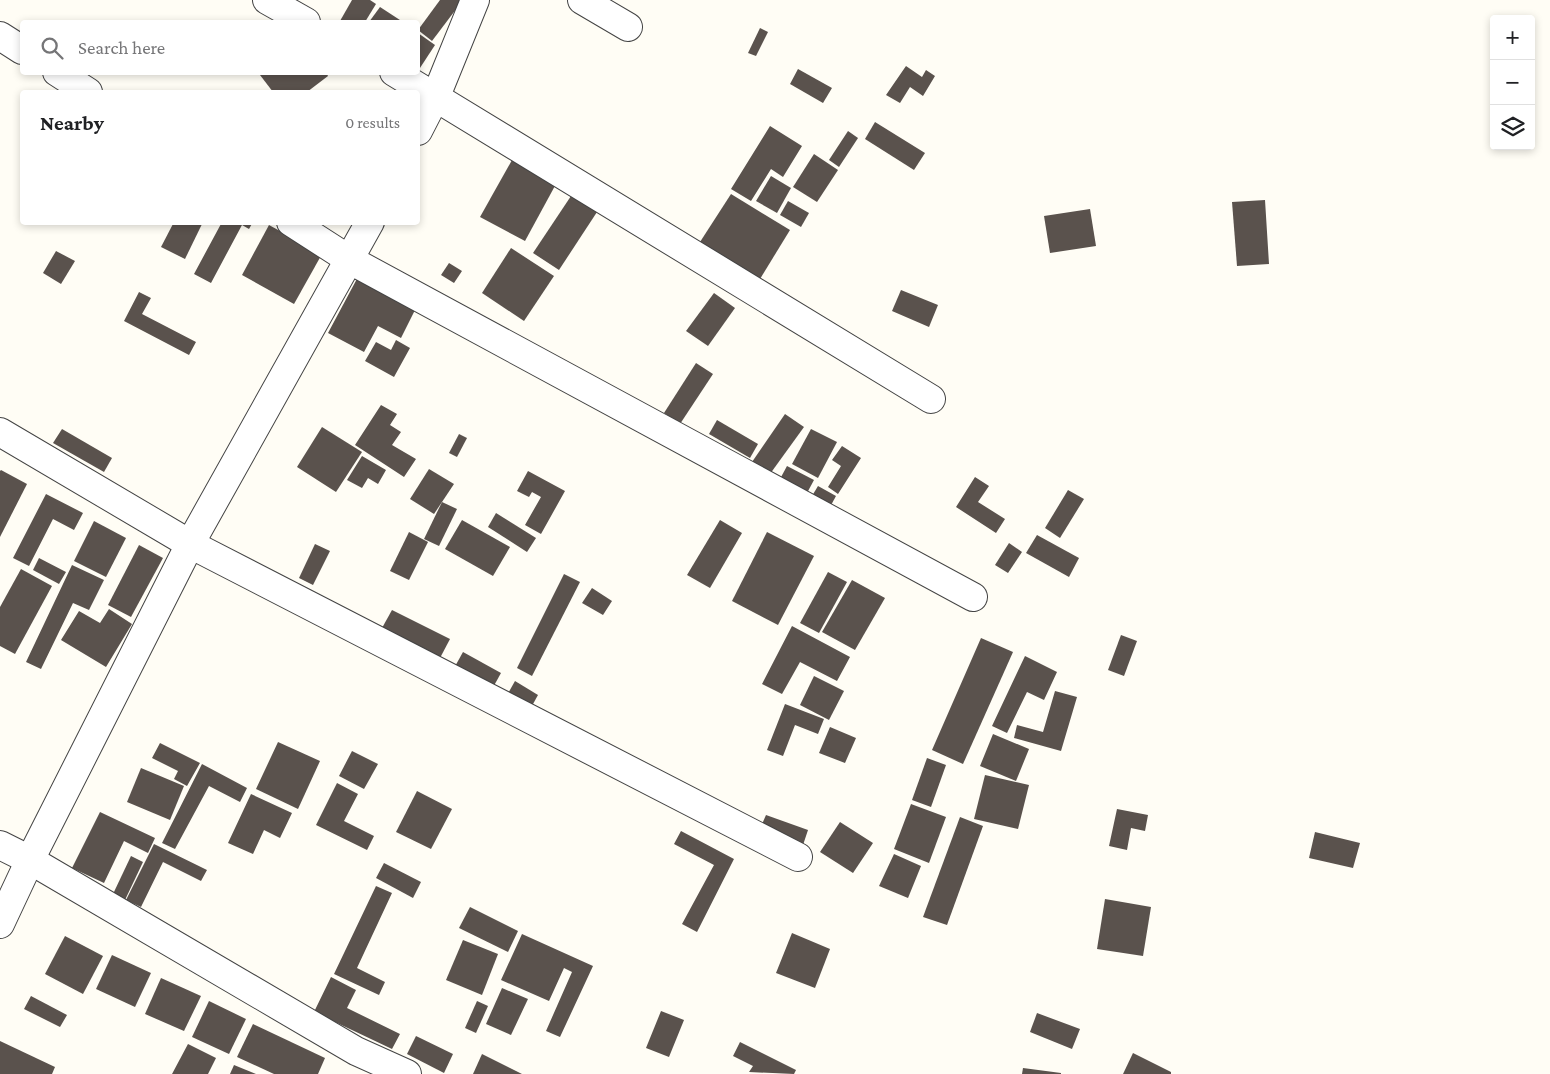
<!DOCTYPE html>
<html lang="en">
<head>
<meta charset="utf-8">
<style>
  :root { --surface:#fff; --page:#f6f6f6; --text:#202124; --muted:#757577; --line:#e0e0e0 }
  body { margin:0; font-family:"Crimson Pro",serif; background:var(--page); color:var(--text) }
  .controls { position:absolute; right:15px; top:15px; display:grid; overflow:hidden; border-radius:5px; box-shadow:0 2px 8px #0003 }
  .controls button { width:45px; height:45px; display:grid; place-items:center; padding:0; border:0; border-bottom:1px solid var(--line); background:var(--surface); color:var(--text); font:25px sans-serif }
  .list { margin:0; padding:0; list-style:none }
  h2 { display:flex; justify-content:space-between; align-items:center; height:65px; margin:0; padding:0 20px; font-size:21px }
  h2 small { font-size:16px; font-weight:400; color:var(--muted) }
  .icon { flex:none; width:28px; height:28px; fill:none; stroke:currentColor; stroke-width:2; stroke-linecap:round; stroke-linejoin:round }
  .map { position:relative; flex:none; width:1550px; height:1074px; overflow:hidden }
  .search { position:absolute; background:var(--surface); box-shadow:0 2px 8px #0003; left:20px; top:20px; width:400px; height:55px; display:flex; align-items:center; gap:12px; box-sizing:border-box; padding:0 18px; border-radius:5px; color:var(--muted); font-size:19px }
  .panel { position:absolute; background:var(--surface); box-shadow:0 2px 8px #0003; left:20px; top:90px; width:400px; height:135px; border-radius:5px }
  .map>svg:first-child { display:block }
  .building { fill:#5a524d }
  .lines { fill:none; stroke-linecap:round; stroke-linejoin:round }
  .minor-casing { stroke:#444; stroke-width:30 }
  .minor { stroke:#fff; stroke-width:28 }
</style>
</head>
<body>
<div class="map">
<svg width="1550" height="1074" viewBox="0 0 1550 1074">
  <rect width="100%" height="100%" fill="#fffdf5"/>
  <g class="building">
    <polygon points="352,0 370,0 376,4 365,22 340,21"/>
    <polygon points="440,0 463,0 432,41 418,30"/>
    <polygon points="380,7 403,22 369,22"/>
    <polygon points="760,28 768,32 756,56 748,53"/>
    <polygon points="418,33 435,45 418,71"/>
    <polygon points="906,66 922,77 926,70 935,76 923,96 910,87 900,103 886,95"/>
    <polygon points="798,69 832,88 823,103 790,84"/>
    <polygon points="264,72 326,72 328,76 307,92 273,92 260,75"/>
    <polygon points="875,122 925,153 914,170 865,139"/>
    <polygon points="770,126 802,146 783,177 771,169 751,201 731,189"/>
    <polygon points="848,131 858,138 839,167 829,160"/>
    <polygon points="814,154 838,170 817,202 793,187"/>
    <polygon points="512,160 556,184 525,241 480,217"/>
    <polygon points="771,176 791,188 777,213 756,201"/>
    <polygon points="731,194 790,230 760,279 700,242"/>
    <polygon points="571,196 597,212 559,270 533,253"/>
    <polygon points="1265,200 1269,264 1237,266 1232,202"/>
    <polygon points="788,201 809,213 801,227 780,215"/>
    <polygon points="1090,209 1096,246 1050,253 1044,216"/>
    <polygon points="174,222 203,222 185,259 161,247"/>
    <polygon points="222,222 253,222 249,229 242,225 211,283 194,274"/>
    <polygon points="269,225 322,254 294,304 242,275"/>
    <polygon points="511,248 554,276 524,321 482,293"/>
    <polygon points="56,251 75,261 61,284 43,273"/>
    <polygon points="449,263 462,271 454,283 441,275"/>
    <polygon points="359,275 417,306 401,338 378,326 364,352 328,333"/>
    <polygon points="901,290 938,305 929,327 892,311"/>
    <polygon points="139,292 151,298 142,314 196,342 189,355 124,321"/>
    <polygon points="714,293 735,308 708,346 686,331"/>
    <polygon points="396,340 410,348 394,377 365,361 376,342 391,350"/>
    <polygon points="696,363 713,374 680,424 664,413"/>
    <polygon points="381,405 397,414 390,425 401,432 392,445 416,459 404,477 355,445"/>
    <polygon points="785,414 804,427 770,474 752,462"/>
    <polygon points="717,420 758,444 750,458 709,434"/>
    <polygon points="322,427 362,452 336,492 297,467"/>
    <polygon points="62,429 112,458 104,472 53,443"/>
    <polygon points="811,429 837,442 818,478 792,464"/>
    <polygon points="459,434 467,438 457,457 449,453"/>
    <polygon points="842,446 861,458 838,494 828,487 841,466 832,460"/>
    <polygon points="362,456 386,470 378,484 368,478 362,488 347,480"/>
    <polygon points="787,466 814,480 807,493 780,479"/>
    <polygon points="429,469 454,484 434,514 410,499"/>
    <polygon points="1,470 27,484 0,537 0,471"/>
    <polygon points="528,471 565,491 541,534 525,525 541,497 532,492 529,497 517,491"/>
    <polygon points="975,477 989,486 978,502 1005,519 996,533 956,507"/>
    <polygon points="818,486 836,496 830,507 812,496"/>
    <polygon points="1068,490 1084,499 1060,538 1045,528"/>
    <polygon points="46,494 83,513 74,530 53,519 29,566 13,558"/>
    <polygon points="442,502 457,509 439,546 424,539"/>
    <polygon points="496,513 536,538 527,552 488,527"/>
    <polygon points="462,520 510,547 493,576 445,549"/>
    <polygon points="720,520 742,533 710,588 687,575"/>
    <polygon points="94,521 126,538 106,577 74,561"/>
    <polygon points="409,532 428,542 409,580 390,571"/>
    <polygon points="767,532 814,556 778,625 732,601"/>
    <polygon points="1037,535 1079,558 1069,577 1026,553"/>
    <polygon points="1009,543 1022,552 1008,573 995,565"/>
    <polygon points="315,544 330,551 313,585 299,578"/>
    <polygon points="139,545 163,558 131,617 108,605"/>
    <polygon points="39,558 66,572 59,584 33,570"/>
    <polygon points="72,565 104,580 89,610 73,603 41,669 26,662"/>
    <polygon points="21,569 52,586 15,654 0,646 0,607"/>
    <polygon points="828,572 847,582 819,633 800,623"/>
    <polygon points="564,574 580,582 532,676 517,668"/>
    <polygon points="852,580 885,598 855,650 822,632"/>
    <polygon points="592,588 612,601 603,615 582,603"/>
    <polygon points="109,609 132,624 106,667 61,640 79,611 100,623"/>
    <polygon points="392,610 450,639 440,658 382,628"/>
    <polygon points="792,626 850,657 837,681 800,662 782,694 762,684"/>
    <polygon points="1121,635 1137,641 1124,676 1108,670"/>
    <polygon points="981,638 1013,652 963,764 932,750"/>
    <polygon points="463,652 501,673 491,691 453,670"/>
    <polygon points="1025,656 1057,672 1044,700 1027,692 1007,733 992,726"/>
    <polygon points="814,676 844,691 829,720 800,705"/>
    <polygon points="515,681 538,695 528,713 505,699"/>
    <polygon points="1055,691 1077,697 1061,751 1014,738 1017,725 1043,732"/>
    <polygon points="785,704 824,719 818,734 795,725 783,756 767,750"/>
    <polygon points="830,727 856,738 845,763 819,753"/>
    <polygon points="993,734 1029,749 1016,781 980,766"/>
    <polygon points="278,742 320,761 298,809 256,789"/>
    <polygon points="160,743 200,763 187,786 174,779 178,771 152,758"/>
    <polygon points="352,751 378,764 364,789 339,776"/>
    <polygon points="927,758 946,765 931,807 912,800"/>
    <polygon points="202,764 247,788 240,802 209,786 175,849 162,843"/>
    <polygon points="141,768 184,786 170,820 127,802"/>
    <polygon points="985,775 1029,785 1018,829 974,819"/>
    <polygon points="337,783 358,794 344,821 374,836 367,850 316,825"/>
    <polygon points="417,791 452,809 431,849 396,832"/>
    <polygon points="251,794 292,813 280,838 264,830 253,854 228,843"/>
    <polygon points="911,804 946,817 929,863 894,849"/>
    <polygon points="1117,809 1148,815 1145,831 1131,828 1127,850 1109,846"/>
    <polygon points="100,812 155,838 148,853 124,841 104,883 72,868"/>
    <polygon points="766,815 808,830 803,845 760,829"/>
    <polygon points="960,817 983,826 947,925 923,917"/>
    <polygon points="840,822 873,843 853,873 820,852"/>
    <polygon points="681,831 734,859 697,932 682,924 714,865 674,844"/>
    <polygon points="1315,832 1360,843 1353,868 1309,858"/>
    <polygon points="154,844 207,870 201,881 163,862 141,907 126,900"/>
    <polygon points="894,854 921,866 908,898 879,886"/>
    <polygon points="131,856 143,862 125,900 113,894"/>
    <polygon points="384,863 421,882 413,898 376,878"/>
    <polygon points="376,886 392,893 357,968 385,982 379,995 334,974"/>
    <polygon points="1105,899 1151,907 1143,956 1097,949"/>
    <polygon points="470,907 518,931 508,952 459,928"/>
    <polygon points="792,933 830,949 815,988 776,973"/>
    <polygon points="522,934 593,966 560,1037 546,1031 572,972 564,968 549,1001 501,980"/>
    <polygon points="65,936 103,956 83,994 45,974"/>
    <polygon points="463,940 498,954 482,995 446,980"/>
    <polygon points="112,955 151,973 135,1007 96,989"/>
    <polygon points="331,977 356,990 347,1008 400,1034 392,1049 314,1012"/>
    <polygon points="161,978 201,996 184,1031 145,1014"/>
    <polygon points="502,988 528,999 511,1035 486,1024"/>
    <polygon points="31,996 67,1015 60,1027 24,1009"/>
    <polygon points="209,1001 246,1019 229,1054 192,1037"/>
    <polygon points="477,1001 488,1006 476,1033 465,1028"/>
    <polygon points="661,1011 684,1020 669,1057 646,1048"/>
    <polygon points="1037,1013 1080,1029 1072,1049 1030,1032"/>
    <polygon points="253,1024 325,1058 318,1074 274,1074 237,1057"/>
    <polygon points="416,1036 453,1054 444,1073 407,1054"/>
    <polygon points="0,1041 55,1067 52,1074 0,1074"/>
    <polygon points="740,1042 796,1070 794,1074 749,1072 753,1066 733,1056"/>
    <polygon points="188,1044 216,1058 208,1074 172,1074"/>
    <polygon points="1133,1053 1171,1072 1171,1074 1123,1074"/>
    <polygon points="482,1054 522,1074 473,1074"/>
    <polygon points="234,1065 256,1074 230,1074"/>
    <polygon points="1023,1068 1061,1073 1061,1074 1022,1074"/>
  </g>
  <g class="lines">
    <g class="minor-casing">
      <g id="minor">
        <polyline points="267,0 306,22"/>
        <polyline points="582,0 628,27"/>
        <polyline points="0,36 22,50"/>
        <polyline points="57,72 88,92"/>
        <polyline points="394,72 931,399"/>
        <polyline points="418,131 436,96 475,0"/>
        <polyline points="291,222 350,260 973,597"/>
        <polyline points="0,432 190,544 798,857"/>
        <polyline points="0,845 30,860 356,1051 407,1074"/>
        <polyline points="0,924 30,860 190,544 370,222"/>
      </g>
    </g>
    <use href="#minor" class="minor"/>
  </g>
</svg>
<div class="controls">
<button>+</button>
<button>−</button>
<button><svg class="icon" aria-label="layers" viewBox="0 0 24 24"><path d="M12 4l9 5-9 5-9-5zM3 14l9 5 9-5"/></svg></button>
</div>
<div class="search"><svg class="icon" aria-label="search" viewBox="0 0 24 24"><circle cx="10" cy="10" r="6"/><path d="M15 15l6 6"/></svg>Search here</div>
<section class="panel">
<h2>Nearby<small>0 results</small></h2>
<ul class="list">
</ul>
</section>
</div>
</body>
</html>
